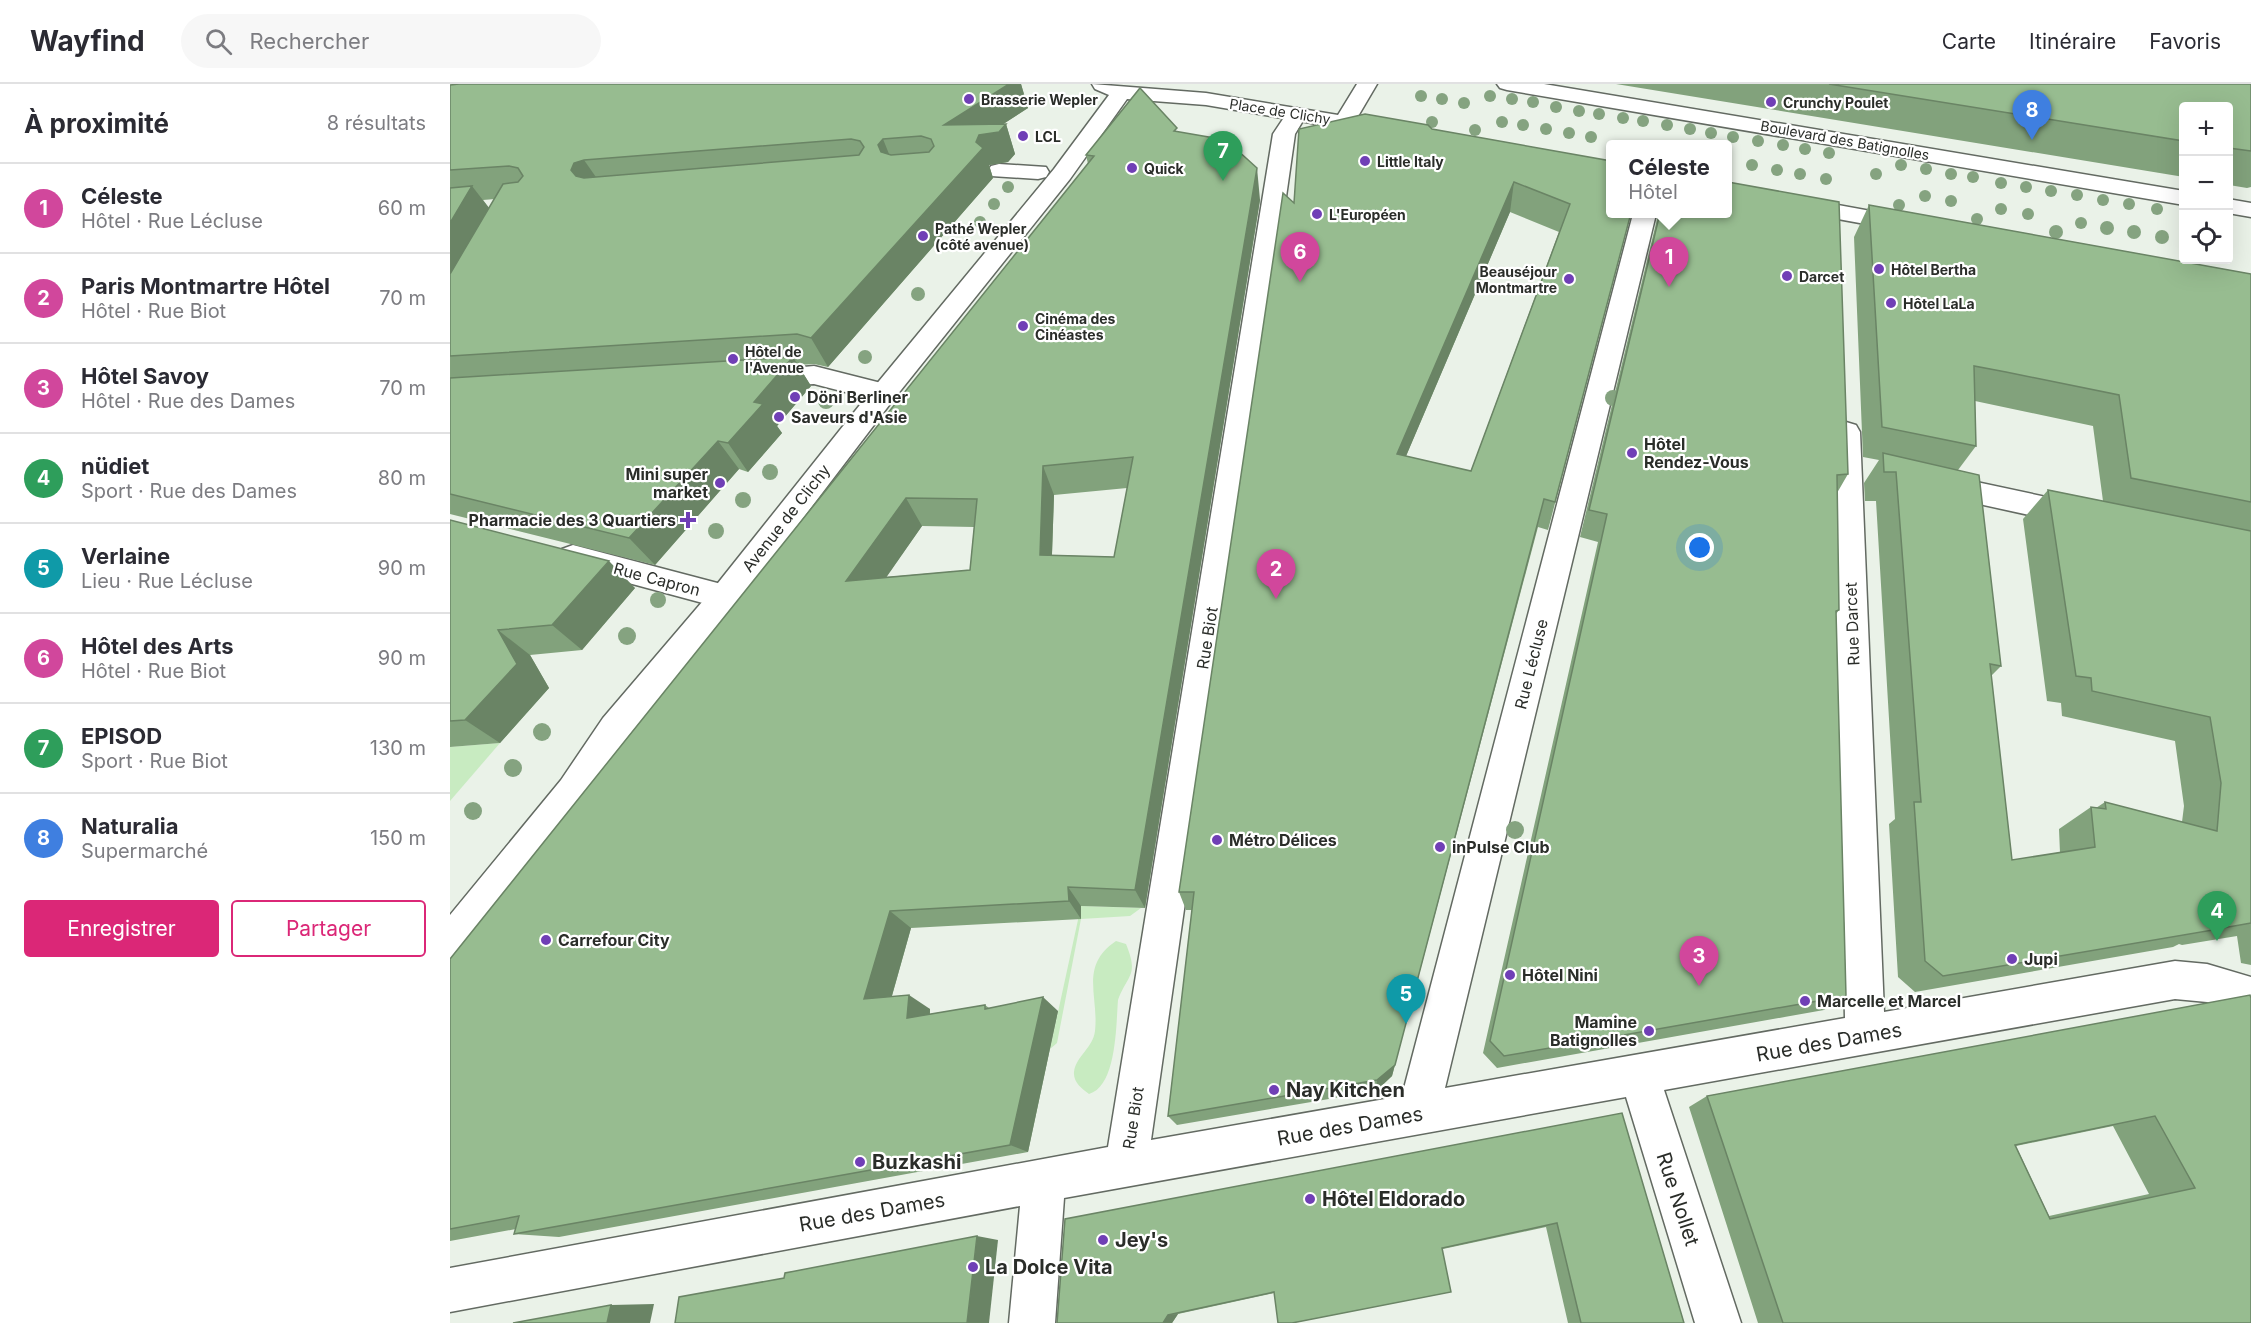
<!DOCTYPE html>
<html lang="fr">
<head>
<meta charset="utf-8">
<style>
  :root { --surface:#fff; --page:#f7f7f7; --text:#2b2b33; --muted:#7c7c81; --line:#e1e1e2; --accent:#db2777 }
  body { margin:0; font-family:Inter,sans-serif; background:var(--page); color:var(--text) }
  .controls { position:absolute; right:18px; top:18px; display:grid; overflow:hidden; border-radius:6px; box-shadow:0 6px 24px #0002 }
  .controls button { width:54px; height:54px; display:grid; place-items:center; padding:0; border:0; border-bottom:2px solid var(--line); background:var(--surface); color:var(--text); font:30px sans-serif }
  .you { position:absolute; left:1250px; top:464px; width:21px; height:21px; margin:-15px; border:4px solid #fff; border-radius:50%; background:#1a73e8; box-shadow:0 0 0 9px #1a73e833 }
  .badge { display:grid; place-items:center; width:39px; height:39px; border-radius:50%; background:var(--accent); color:#fff; font-size:20px; font-weight:700 }
  .pin { position:absolute; translate:-50% -50px; filter:drop-shadow(0 2px 3px #0008) }
  .pin::after { content:''; position:absolute; top:32px; width:21px; height:18px; background:inherit; clip-path:polygon(0 0,100% 0,50% 100%) }
  .popup { position:absolute; left:1156px; top:56px; width:126px; height:78px; box-sizing:border-box; display:grid; place-content:center; border-radius:6px; background:var(--surface); filter:drop-shadow(0 2px 4px #0005); font-size:20px; white-space:nowrap; color:var(--muted) }
  .popup b { font-size:22px; color:var(--text) }
  .popup::after { content:''; position:absolute; left:50%; top:100%; margin-left:-12px; border:12px solid transparent; border-top-color:var(--surface) }
  .list { margin:0; padding:0; list-style:none }
  h2 { display:flex; justify-content:space-between; align-items:center; height:78px; margin:0; padding:0 24px; font-size:26px }
  h2 small { font-size:20px; font-weight:400; color:var(--muted) }
  .list li { display:grid; grid-template-columns:39px 1fr auto; gap:18px; align-items:center; box-sizing:border-box; height:90px; padding:0 24px; border-top:2px solid var(--line) }
  .list b { display:block; font-size:22px; white-space:nowrap }
  .list p { margin:0; font-size:20px; white-space:nowrap; color:var(--muted) }
  .list em { font-size:20px; font-style:normal; color:var(--muted) }
  .actions { display:flex; gap:12px; padding:18px 24px }
  .actions a { flex:1; padding:14px 0; border:2px solid var(--accent); border-radius:6px; text-align:center; font-size:21px; color:var(--accent) }
  .actions .main { background:var(--accent); color:#fff }
  .icon { flex:none; width:33px; height:33px; fill:none; stroke:currentColor; stroke-width:2; stroke-linecap:round; stroke-linejoin:round }
  .map { position:relative; flex:none; width:1801px; height:1239px; overflow:hidden }
  header { display:flex; align-items:center; gap:36px; box-sizing:border-box; height:84px; padding:0 30px; background:var(--surface); border-bottom:2px solid var(--line) }
  header strong { font-size:28px }
  nav { display:flex; gap:33px; margin-inline-start:auto; font-size:21px }
  .search { width:420px; height:54px; background:var(--page); display:flex; align-items:center; gap:15px; box-sizing:border-box; padding:0 21px; border-radius:33px; color:var(--muted); font-size:22px }
  main { display:flex }
  aside { flex:1; background:var(--surface) }
  .map>svg:first-child { display:block }
  .green { fill:#c8ebc1 }
  .lines { fill:none; stroke-linecap:round; stroke-linejoin:round }
  .minor-casing { stroke:#636a62; stroke-width:3 }
  .major-casing { stroke:#636a62; stroke-width:3 }
  .minor { fill:#fff; fill-rule:evenodd }
  .major { fill:#fff; fill-rule:evenodd }
  .tree { fill:#85a380 }
  .wall { fill:#82a27c; fill-rule:evenodd }
  .shaded-wall { fill:#6a8465 }
  .building { fill:#97bc90; stroke:#6a8465; stroke-width:1.5; fill-rule:evenodd }
  .poi-dot { fill:#703fb6; stroke:#fff; stroke-width:2 }
  .labels { text-anchor:middle; dominant-baseline:central; stroke-width:4.5; stroke-linejoin:round; paint-order:stroke }
  .far-poi-label { font-size:14px; font-weight:bold; fill:#2a2d29; stroke:#fff; text-anchor:start }
  .far-street-label { font-size:14px; fill:#2a2d29; stroke:#fff }
  .poi-label { font-size:16px; font-weight:bold; fill:#2a2d29; stroke:#fff; text-anchor:start }
  .street-label { font-size:16px; fill:#2a2d29; stroke:#fff }
  .near-street-label { font-size:20px; fill:#2a2d29; stroke:#fff }
  .near-poi-label { font-size:20px; font-weight:bold; fill:#2a2d29; stroke:#fff; text-anchor:start }
</style>
</head>
<body>
<header>
<strong>Wayfind</strong>
<div class="search"><svg class="icon" aria-label="search" viewBox="0 0 24 24"><circle cx="10" cy="10" r="6"/><path d="M15 15l6 6"/></svg>Rechercher</div>
<nav><a>Carte</a><a>Itinéraire</a><a>Favoris</a></nav>
</header>
<main>
<aside>
<h2>À proximité<small>8 résultats</small></h2>
<ul class="list">
<li><span class="badge" style="background:#d1479c">1</span><div><b>Céleste</b><p>Hôtel · Rue Lécluse</p></div><em>60 m</em></li>
<li><span class="badge" style="background:#d1479c">2</span><div><b>Paris Montmartre Hôtel</b><p>Hôtel · Rue Biot</p></div><em>70 m</em></li>
<li><span class="badge" style="background:#d1479c">3</span><div><b>Hôtel Savoy</b><p>Hôtel · Rue des Dames</p></div><em>70 m</em></li>
<li><span class="badge" style="background:#2e9e5b">4</span><div><b>nüdiet</b><p>Sport · Rue des Dames</p></div><em>80 m</em></li>
<li><span class="badge" style="background:#0f9aa8">5</span><div><b>Verlaine</b><p>Lieu · Rue Lécluse</p></div><em>90 m</em></li>
<li><span class="badge" style="background:#d1479c">6</span><div><b>Hôtel des Arts</b><p>Hôtel · Rue Biot</p></div><em>90 m</em></li>
<li><span class="badge" style="background:#2e9e5b">7</span><div><b>EPISOD</b><p>Sport · Rue Biot</p></div><em>130 m</em></li>
<li><span class="badge" style="background:#3f7fe0">8</span><div><b>Naturalia</b><p>Supermarché</p></div><em>150 m</em></li>
</ul>
<div class="actions"><a class="main">Enregistrer</a><a>Partager</a></div>
</aside>
<div class="map">
<svg width="1801" height="1239" viewBox="0 0 1801 1239">
  <rect width="100%" height="100%" fill="#eaf2e8"/>
  <g class="green">
    <polygon points="50,659 0,717 0,663"/>
    <polygon points="631,822 691,824 680,832 631,835 607,959 600,965"/>
    <path d="M666 857 676 860C689 892 678 890 668 916 666 940 667 1002 639 1010 632 1005 623 998 624 988 626 972 643 964 645 947 649 912 629 882 666 857Z"/>
  </g>
  <g class="lines">
    <g class="minor-casing">
      <g id="minor">
        <polygon points="846,24 853,26 857,30 845,50 701,1056 952,1012 1183,130 1206,130 995,1004 1395,934 1382,348 1386,341 1396,338 1406,341 1410,348 1434,928 1725,877 1757,880 1801,893 1801,931 1757,918 1725,915 1214,1006 1291,1239 1245,1239 1176,1013 614,1114 605,1239 559,1239 570,1122 0,1228 0,1184 658,1063 823,50 839,26"/>
        <polygon points="549,80 596,83 599,88 596,93 588,95 541,92 538,87 541,82"/>
        <polygon points="364,282 443,302 447,309 443,316 434,318 364,300 309,303 300,300 296,294 300,288"/>
        <polygon points="1489,390 1629,420 1639,423 1644,431 1639,439 1629,442 1479,409 1475,401 1479,393"/>
        <polygon points="123,461 275,501 286,504 290,513 286,522 275,525 112,481 108,473 112,465"/>
      </g>
    </g>
    <g class="major-casing">
      <g id="major">
        <polygon points="642,0 756,9 888,31 907,0 927,0 907,34 940,40 943,45 940,50 932,51 756,21 677,15 620,95 443,316 286,522 177,654 135,718 13,873 0,879 0,831 111,696 153,634 264,504 425,302 604,85 659,11 645,5"/>
        <polygon points="1047,0 1094,0 1734,107 1734,121 1057,6 1050,4"/>
        <polygon points="1278,101 1459,134 1467,136 1471,141 1467,146 1459,148 1278,115"/>
        <polygon points="1778,115 1801,119 1801,133 1778,129"/>
      </g>
    </g>
    <use href="#minor" class="minor"/>
    <use href="#major" class="major"/>
  </g>
  <g class="tree">
    <circle cx="971" cy="12" r="6"/>
    <circle cx="1040" cy="12" r="6"/>
    <circle cx="992" cy="15" r="6"/>
    <circle cx="1062" cy="15" r="6"/>
    <circle cx="1083" cy="18" r="6"/>
    <circle cx="1014" cy="19" r="6"/>
    <circle cx="1106" cy="23" r="6"/>
    <circle cx="1129" cy="27" r="6"/>
    <circle cx="1149" cy="30" r="6"/>
    <circle cx="1173" cy="34" r="6"/>
    <circle cx="1193" cy="37" r="6"/>
    <circle cx="982" cy="38" r="6"/>
    <circle cx="1052" cy="38" r="6"/>
    <circle cx="1073" cy="41" r="6"/>
    <circle cx="1217" cy="41" r="6"/>
    <circle cx="1096" cy="45" r="6"/>
    <circle cx="1240" cy="45" r="6"/>
    <circle cx="1025" cy="46" r="6"/>
    <circle cx="1119" cy="49" r="6"/>
    <circle cx="1261" cy="49" r="6"/>
    <circle cx="1141" cy="53" r="6"/>
    <circle cx="1283" cy="53" r="6"/>
    <circle cx="1308" cy="57" r="6"/>
    <circle cx="1333" cy="61" r="6"/>
    <circle cx="1355" cy="65" r="6"/>
    <circle cx="1379" cy="69" r="6"/>
    <circle cx="1302" cy="81" r="6"/>
    <circle cx="1451" cy="81" r="6"/>
    <circle cx="1476" cy="85" r="6"/>
    <circle cx="1327" cy="86" r="6"/>
    <circle cx="1350" cy="90" r="6"/>
    <circle cx="1426" cy="90" r="6"/>
    <circle cx="1501" cy="90" r="6"/>
    <circle cx="1523" cy="93" r="6"/>
    <circle cx="1376" cy="95" r="6"/>
    <circle cx="1551" cy="99" r="6"/>
    <circle cx="558" cy="103" r="6"/>
    <circle cx="1576" cy="103" r="6"/>
    <circle cx="1601" cy="107" r="6"/>
    <circle cx="1627" cy="111" r="6"/>
    <circle cx="1475" cy="112" r="6"/>
    <circle cx="1653" cy="116" r="6"/>
    <circle cx="1501" cy="117" r="6"/>
    <circle cx="544" cy="120" r="6"/>
    <circle cx="1679" cy="120" r="6"/>
    <circle cx="1449" cy="121" r="6"/>
    <circle cx="1551" cy="125" r="6"/>
    <circle cx="1707" cy="125" r="6"/>
    <circle cx="1578" cy="130" r="6"/>
    <circle cx="1527" cy="135" r="6"/>
    <circle cx="530" cy="138" r="6"/>
    <circle cx="1631" cy="139" r="6"/>
    <circle cx="1657" cy="144" r="7"/>
    <circle cx="1606" cy="148" r="7"/>
    <circle cx="1684" cy="148" r="7"/>
    <circle cx="1712" cy="153" r="7"/>
    <circle cx="468" cy="210" r="7"/>
    <circle cx="415" cy="273" r="7"/>
    <circle cx="1163" cy="314" r="8"/>
    <circle cx="376" cy="317" r="8"/>
    <circle cx="320" cy="388" r="8"/>
    <circle cx="293" cy="416" r="8"/>
    <circle cx="266" cy="447" r="8"/>
    <circle cx="208" cy="516" r="8"/>
    <circle cx="177" cy="552" r="9"/>
    <circle cx="92" cy="648" r="9"/>
    <circle cx="63" cy="684" r="9"/>
    <circle cx="23" cy="727" r="9"/>
    <circle cx="1065" cy="746" r="9"/>
  </g>
  <g class="wall">
    <path d="M9 0H571L578 24 553 40H556L565 70 558 78 539 81 543 94 378 283 364 280 348 281 361 302 327 342 332 349 298 388 289 385 205 481 0 430V1ZM45 115 39 124 33 116Z"/>
    <polygon points="1166,0 1801,0 1801,103 1797,104 1779,101 1779,22 1734,22 1734,93"/>
    <path d="M982 45 1181 129 1098 446 1088 443 942 992 926 1007 727 1041 718 1032 742 826H736L729 808 844 119ZM1060 128 1109 148 1021 387 956 372Z"/>
    <path d="M727 47 810 116 695 824 631 822V835L461 844 442 912 480 925V930L535 921 539 924 608 927 578 1068 109 1153 64 1150 66 1145 0 1157V875L638 80 636 71ZM677 404 664 473 602 471 604 411ZM472 442 524 443 520 486 436 493Z"/>
    <path d="M1419 121 1801 190V881L1791 879 1787 852 1732 861 1729 860 1723 863 1465 908 1448 893 1439 740 1445 735 1426 417H1415L1414 399 1429 376 1413 373 1404 153ZM1525 317 1643 342 1653 417 1598 406 1573 435 1597 617 1611 619 1612 632 1725 657 1734 722 1732 738 1655 718 1646 724 1641 723 1609 745 1610 769 1562 776 1541 592 1551 582 1508 386 1526 362Z"/>
    <polygon points="1207,129 1278,129 1398,390 1387,409 1389,526 1386,530 1396,912 1374,926 1047,984 1033,969 1148,458 1130,453 1208,131"/>
    <polygon points="0,436 185,504 132,566 80,571 99,604 50,659 0,663"/>
    <path d="M1801 914V1239H1308L1239 1023 1257 1012ZM1663 1042 1699 1110 1599 1132 1566 1062Z"/>
    <polygon points="1172,1029 1234,1239 1118,1239 1096,1143 993,1165 824,1209 728,1230 722,1239 607,1239"/>
  </g>
  <g class="shaded-wall">
    <polygon points="559,0 571,0 578,24 538,50 556,40 565,70 558,78 539,81 543,94 378,283 361,254 530,68 494,41"/>
    <polygon points="433,55 445,85 440,91 428,61"/>
    <polygon points="134,76 155,106 142,116 121,86 124,79"/>
    <polygon points="807,84 810,116 695,824 685,806"/>
    <polygon points="1064,98 1060,128 945,398 947,370"/>
    <polygon points="22,102 46,133 0,214 0,139"/>
    <polygon points="343,273 361,302 327,342 332,349 298,388 278,359 304,318"/>
    <polygon points="268,357 289,385 205,481 179,454"/>
    <polygon points="593,382 604,411 601,498 590,471"/>
    <polygon points="456,414 472,442 415,524 396,497"/>
    <polygon points="1094,415 942,992 926,1007 927,996"/>
    <polygon points="159,477 185,504 132,566 102,541"/>
    <polygon points="48,546 80,571 99,604 50,659 15,636"/>
    <polygon points="618,803 631,822 631,835 619,817"/>
    <polygon points="440,827 461,844 437,929 414,915"/>
    <polygon points="459,911 480,925 479,947 457,934"/>
    <polygon points="593,913 608,927 578,1068 560,1061"/>
    <polygon points="527,1152 548,1156 539,1239 517,1239"/>
    <polygon points="204,1220 200,1239 157,1239 161,1221"/>
    <polygon points="728,1230 722,1239 713,1239 718,1231"/>
  </g>
  <g class="building">
    <path d="M9 0H559L494 41 556 40 549 48 529 51 526 58 533 64 361 254 347 250 0 272V190L53 100 68 98 73 92 68 84 59 82 0 86V1ZM471 52 481 55 484 62 479 68 441 71 431 68 428 61 433 55ZM401 55 410 57 414 63 409 71 134 94 126 92 121 86 124 79 134 76Z"/>
    <polygon points="1379,0 1801,0 1801,67 1779,64 1779,22 1734,22 1734,57"/>
    <path d="M690 4 727 44 724 47 776 56 807 84 685 806 618 803 619 817 440 827 414 915 459 911 457 934 535 921V925L593 913 560 1061 64 1150 69 1132 0 1145V875L644 72 636 71ZM683 373 664 473 590 471 593 382ZM456 414 527 415 520 486 396 497Z"/>
    <path d="M915 30 978 41 982 45 1161 77V129H1181L1105 418 1094 415 945 981 927 996 718 1032 744 808H729L833 109 844 119 849 45ZM1064 98 1120 120 1021 387 947 370Z"/>
    <polygon points="1278,98 1389,118 1398,390 1387,391 1389,526 1386,527 1396,912 1054,972 1040,957 1157,430 1139,426 1210,129 1278,129"/>
    <polygon points="22,102 0,139 0,104"/>
    <polygon points="1419,121 1801,190 1801,418 1681,394 1669,311 1556,288 1524,282 1526,362 1432,343"/>
    <polygon points="343,273 304,318 313,320 278,359 268,357 179,454 0,410 0,294"/>
    <polygon points="1433,369 1529,391 1551,582 1540,580 1562,776 1645,763 1641,723 1656,725 1655,718 1767,747 1771,699 1760,633 1642,607 1641,594 1626,592 1598,406 1801,447 1801,839 1773,844 1760,840 1763,846 1493,892 1475,877 1464,718 1471,718 1446,388 1434,388"/>
    <polygon points="0,436 159,477 102,541 48,546 67,580 15,636 0,637"/>
    <path d="M1800 911 1801 914V1239H1333L1257 1012ZM1705 1032 1745 1104 1600 1135 1565 1061Z"/>
    <polygon points="1172,1029 1234,1239 1131,1239 1107,1139 992,1164 1001,1208 842,1239 828,1239 824,1208 718,1231 713,1239 607,1239 615,1135"/>
    <polygon points="527,1152 517,1239 225,1239 229,1213 334,1194 335,1189"/>
    <polygon points="161,1221 157,1239 63,1239"/>
  </g>
  <g class="poi-dot">
    <circle cx="519" cy="15" r="6"/>
    <circle cx="1321" cy="18" r="6"/>
    <circle cx="573" cy="52" r="6"/>
    <circle cx="915" cy="77" r="6"/>
    <circle cx="682" cy="84" r="6"/>
    <circle cx="867" cy="130" r="6"/>
    <circle cx="473" cy="152" r="6"/>
    <circle cx="1429" cy="185" r="6"/>
    <circle cx="1337" cy="192" r="6"/>
    <circle cx="1119" cy="195" r="6"/>
    <circle cx="1441" cy="219" r="6"/>
    <circle cx="573" cy="242" r="6"/>
    <circle cx="283" cy="275" r="6"/>
    <circle cx="345" cy="313" r="6"/>
    <circle cx="329" cy="333" r="6"/>
    <circle cx="1182" cy="369" r="6"/>
    <circle cx="270" cy="399" r="6"/>
    <path d="M235 427h6v6h6v6h-6v6h-6v-6h-6v-6h6z"/>
    <circle cx="767" cy="756" r="6"/>
    <circle cx="990" cy="763" r="6"/>
    <circle cx="96" cy="856" r="6"/>
    <circle cx="1562" cy="875" r="6"/>
    <circle cx="1060" cy="891" r="6"/>
    <circle cx="1355" cy="917" r="6"/>
    <circle cx="1199" cy="947" r="6"/>
    <circle cx="824" cy="1006" r="6"/>
    <circle cx="410" cy="1078" r="6"/>
    <circle cx="860" cy="1115" r="6"/>
    <circle cx="653" cy="1156" r="6"/>
    <circle cx="523" cy="1183" r="6"/>
  </g>
  <g class="labels">
    <g class="far-poi-label">
      <text x="531" y="15">Brasserie Wepler</text>
      <text x="1333" y="18">Crunchy Poulet</text>
      <text x="585" y="52">LCL</text>
      <text x="927" y="77">Little Italy</text>
      <text x="694" y="84">Quick</text>
      <text x="879" y="130">L'Européen</text>
      <text x="485" y="144">Pathé Wepler<tspan x="485" dy="16">(côté avenue)</tspan></text>
      <text x="1441" y="185">Hôtel Bertha</text>
      <text x="1107" y="187" text-anchor="end">Beauséjour<tspan x="1107" dy="16">Montmartre</tspan></text>
      <text x="1349" y="192">Darcet</text>
      <text x="1453" y="219">Hôtel LaLa</text>
      <text x="585" y="234">Cinéma des<tspan x="585" dy="16">Cinéastes</tspan></text>
      <text x="295" y="267">Hôtel de<tspan x="295" dy="16">l'Avenue</tspan></text>
    </g>
    <g class="far-street-label">
      <text transform="translate(830 27) rotate(9)">Place de Clichy</text>
      <text transform="translate(1395 56) rotate(10)">Boulevard des Batignolles</text>
    </g>
    <g class="poi-label">
      <text x="357" y="313">Döni Berliner</text>
      <text x="341" y="333">Saveurs d'Asie</text>
      <text x="1194" y="360">Hôtel<tspan x="1194" dy="18">Rendez-Vous</tspan></text>
      <text x="258" y="390" text-anchor="end">Mini super<tspan x="258" dy="18">market</tspan></text>
      <text x="226" y="436" text-anchor="end">Pharmacie des 3 Quartiers</text>
      <text x="779" y="756">Métro Délices</text>
      <text x="1002" y="763">inPulse Club</text>
      <text x="108" y="856">Carrefour City</text>
      <text x="1574" y="875">Jupi</text>
      <text x="1072" y="891">Hôtel Nini</text>
      <text x="1367" y="917">Marcelle et Marcel</text>
      <text x="1187" y="938" text-anchor="end">Mamine<tspan x="1187" dy="18">Batignolles</tspan></text>
    </g>
    <g class="street-label">
      <text transform="translate(336 434) rotate(-52)">Avenue de Clichy</text>
      <text transform="translate(207 495) rotate(15)">Rue Capron</text>
      <text transform="translate(1402 540) rotate(-92)">Rue Darcet</text>
      <text transform="translate(757 554) rotate(-81)">Rue Biot</text>
      <text transform="translate(1081 580) rotate(-76)">Rue Lécluse</text>
      <text transform="translate(683 1034) rotate(-81)">Rue Biot</text>
    </g>
    <g class="near-street-label">
      <text transform="translate(1379 958) rotate(-10)">Rue des Dames</text>
      <text transform="translate(900 1042) rotate(-10)">Rue des Dames</text>
      <text transform="translate(1228 1115) rotate(72)">Rue Nollet</text>
      <text transform="translate(422 1128) rotate(-10)">Rue des Dames</text>
    </g>
    <g class="near-poi-label">
      <text x="836" y="1006">Nay Kitchen</text>
      <text x="422" y="1078">Buzkashi</text>
      <text x="872" y="1115">Hôtel Eldorado</text>
      <text x="665" y="1156">Jey's</text>
      <text x="535" y="1183">La Dolce Vita</text>
    </g>
  </g>
</svg>
<div class="controls">
<button>+</button>
<button>−</button>
<button><svg class="icon" aria-label="locate" viewBox="0 0 24 24"><circle cx="12" cy="12" r="6"/><path d="M12 2v4M12 18v4M2 12h4M18 12h4"/></svg></button>
</div>
<div class="you"></div>
<div class="pin badge" style="left:1219px;top:203px;background:#d1479c">1</div>
<div class="popup"><b>Céleste</b>Hôtel</div>
<div class="pin badge" style="left:826px;top:515px;background:#d1479c">2</div>
<div class="pin badge" style="left:1249px;top:902px;background:#d1479c">3</div>
<div class="pin badge" style="left:1767px;top:857px;background:#2e9e5b">4</div>
<div class="pin badge" style="left:956px;top:940px;background:#0f9aa8">5</div>
<div class="pin badge" style="left:850px;top:198px;background:#d1479c">6</div>
<div class="pin badge" style="left:773px;top:97px;background:#2e9e5b">7</div>
<div class="pin badge" style="left:1582px;top:56px;background:#3f7fe0">8</div>
</div>
</main>
</body>
</html>
